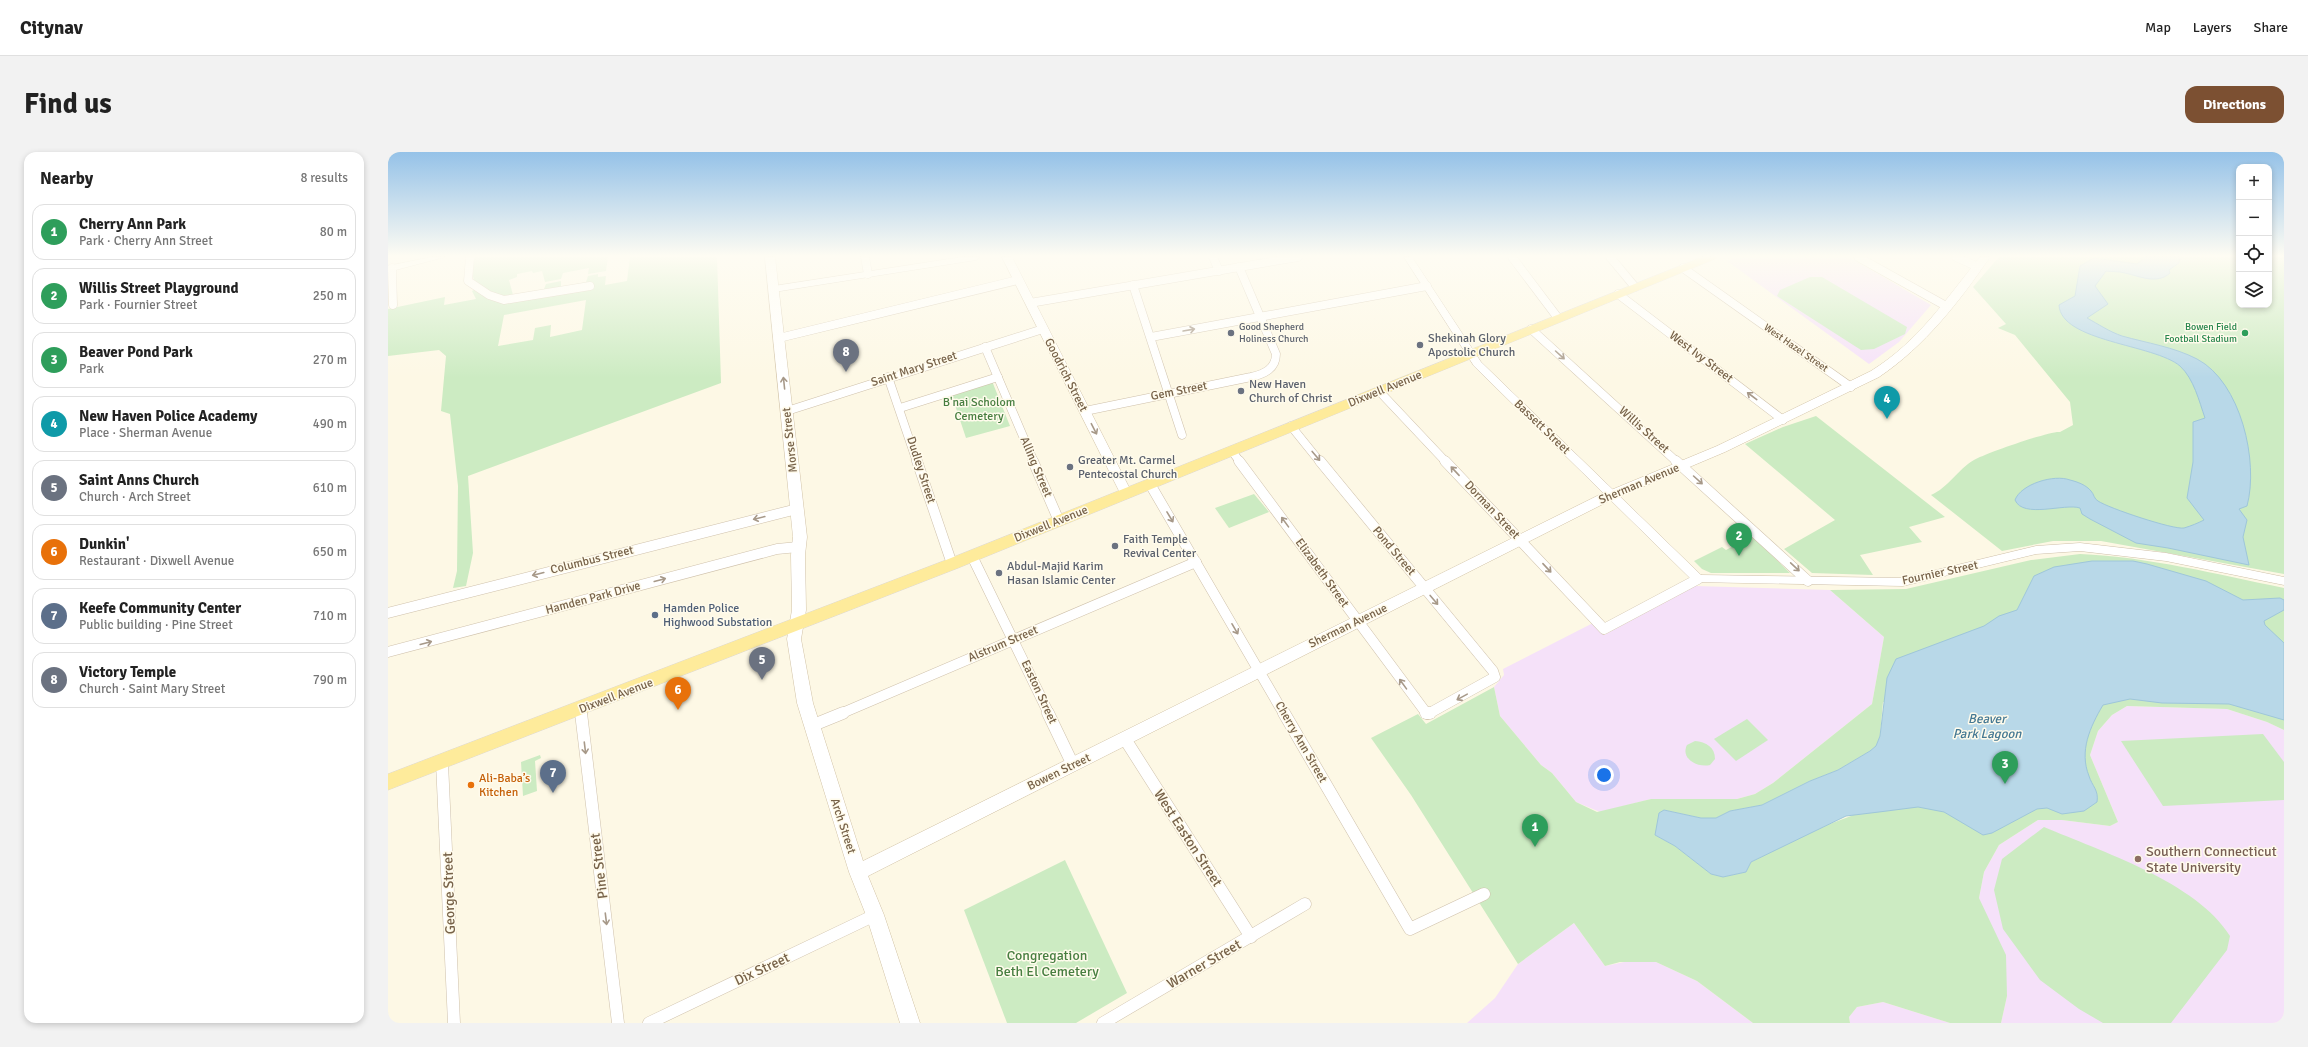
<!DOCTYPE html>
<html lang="en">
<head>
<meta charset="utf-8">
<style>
  :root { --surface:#fff; --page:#f2f2f2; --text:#222; --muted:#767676; --line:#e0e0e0; --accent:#7c5032 }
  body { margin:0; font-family:Signika,sans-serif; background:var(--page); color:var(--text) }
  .controls { position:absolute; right:12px; top:12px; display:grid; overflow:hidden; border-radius:8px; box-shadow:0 2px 6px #0003 }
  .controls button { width:36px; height:36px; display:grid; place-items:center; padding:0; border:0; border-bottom:1px solid var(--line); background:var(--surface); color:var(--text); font:20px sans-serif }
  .you { position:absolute; left:1216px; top:623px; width:14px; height:14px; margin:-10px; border:3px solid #fff; border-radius:50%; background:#1a73e8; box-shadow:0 0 0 6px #1a73e833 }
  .badge { display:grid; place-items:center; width:26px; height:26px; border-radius:50%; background:var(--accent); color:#fff; font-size:13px; font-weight:700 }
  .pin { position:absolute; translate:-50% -33px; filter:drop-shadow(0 1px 2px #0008) }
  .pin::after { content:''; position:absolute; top:21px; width:14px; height:12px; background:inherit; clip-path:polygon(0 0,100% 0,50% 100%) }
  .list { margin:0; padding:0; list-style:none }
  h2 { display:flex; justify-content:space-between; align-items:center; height:52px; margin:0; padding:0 16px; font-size:17px }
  h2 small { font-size:13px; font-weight:400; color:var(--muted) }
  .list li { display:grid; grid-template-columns:26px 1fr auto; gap:12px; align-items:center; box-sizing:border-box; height:56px; margin:0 8px 8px; padding:0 8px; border:1px solid var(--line); border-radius:12px }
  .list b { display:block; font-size:15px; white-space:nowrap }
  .list p { margin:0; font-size:13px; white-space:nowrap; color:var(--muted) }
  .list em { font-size:13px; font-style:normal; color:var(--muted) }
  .icon { flex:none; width:22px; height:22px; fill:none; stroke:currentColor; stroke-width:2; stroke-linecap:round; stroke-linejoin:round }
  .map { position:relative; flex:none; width:1896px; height:871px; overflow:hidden; border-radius:12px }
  header { display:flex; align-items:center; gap:24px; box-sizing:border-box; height:56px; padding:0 20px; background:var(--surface); border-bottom:1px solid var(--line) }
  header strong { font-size:19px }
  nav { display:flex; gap:22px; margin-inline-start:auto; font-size:14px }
  .intro { display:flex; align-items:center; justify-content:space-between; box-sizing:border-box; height:96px; padding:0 24px }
  h1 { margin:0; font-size:28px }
  .button { padding:10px 18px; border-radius:12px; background:var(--accent); color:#fff; font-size:14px; font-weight:700 }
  main { display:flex; gap:24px; padding:0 24px }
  aside { flex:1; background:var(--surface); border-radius:12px; box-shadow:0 2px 6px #0003 }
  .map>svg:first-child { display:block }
  .education { fill:#f5e1f9 }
  .green { fill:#ccebc2; fill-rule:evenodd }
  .water { fill:#b8d8e8; stroke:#9ec6da }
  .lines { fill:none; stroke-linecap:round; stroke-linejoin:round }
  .minor-far2-casing { stroke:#cfc1ab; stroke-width:9 }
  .minor-far1-casing { stroke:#cfc1ab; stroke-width:11 }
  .minor-casing { stroke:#cfc1ab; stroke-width:13 }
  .tertiary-casing { stroke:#cfc1ab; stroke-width:1 }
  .secondary-casing { stroke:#d2c3a7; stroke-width:1 }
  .primary-casing { stroke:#ded9d3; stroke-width:1 }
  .minor-far2 { stroke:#fff; stroke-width:8 }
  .minor-far1 { stroke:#fff; stroke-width:10 }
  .minor { stroke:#fff; stroke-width:12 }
  .tertiary { fill:#fff; fill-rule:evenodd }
  .secondary { fill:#fff; fill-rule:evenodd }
  .primary { fill:#feeb9b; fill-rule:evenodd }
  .oneway { stroke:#a79989 }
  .worship-dot { fill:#6b7280; stroke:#fffbec; stroke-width:1.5 }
  .leisure-dot { fill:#2e9e5b; stroke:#fffbec; stroke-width:1.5 }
  .service-dot { fill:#5c6f8a; stroke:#fffbec; stroke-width:1.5 }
  .food-dot { fill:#e8710a; stroke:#fffbec; stroke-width:1.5 }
  .education-dot { fill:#8d6e63; stroke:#fffbec; stroke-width:1.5 }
  .labels { text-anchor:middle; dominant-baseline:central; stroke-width:3; stroke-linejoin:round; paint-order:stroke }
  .far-worship-label { font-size:10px; fill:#5b616d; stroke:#fffbec; text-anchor:start }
  .far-leisure-label { font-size:10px; fill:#27864d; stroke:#fffbec; text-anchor:end }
  .far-street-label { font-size:10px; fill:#776249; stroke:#fffbec }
  .worship-label { font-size:12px; fill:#5b616d; stroke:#fffbec; text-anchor:start }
  .street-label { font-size:12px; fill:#776249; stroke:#fffbec }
  .park-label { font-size:12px; fill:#477e40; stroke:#fffbec }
  .service-label { font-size:12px; fill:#4e5e75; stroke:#fffbec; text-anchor:start }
  .food-label { font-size:12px; fill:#c56008; stroke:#fffbec; text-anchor:start }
  .water-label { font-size:13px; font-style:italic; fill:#447893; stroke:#fffbec }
  .near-street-label { font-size:14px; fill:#776249; stroke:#fffbec }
  .near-education-label { font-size:14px; fill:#785e54; stroke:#fffbec; text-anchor:start }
  .near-park-label { font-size:14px; fill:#477e40; stroke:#fffbec }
</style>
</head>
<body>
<header>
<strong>Citynav</strong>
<nav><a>Map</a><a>Layers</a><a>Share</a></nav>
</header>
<div class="intro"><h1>Find us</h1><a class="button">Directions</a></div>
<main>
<aside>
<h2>Nearby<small>8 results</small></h2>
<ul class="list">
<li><span class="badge" style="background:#2e9e5b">1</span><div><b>Cherry Ann Park</b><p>Park · Cherry Ann Street</p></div><em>80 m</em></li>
<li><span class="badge" style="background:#2e9e5b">2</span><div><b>Willis Street Playground</b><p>Park · Fournier Street</p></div><em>250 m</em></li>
<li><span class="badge" style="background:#2e9e5b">3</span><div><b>Beaver Pond Park</b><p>Park</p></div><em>270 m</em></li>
<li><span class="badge" style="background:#0f9aa8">4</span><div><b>New Haven Police Academy</b><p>Place · Sherman Avenue</p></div><em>490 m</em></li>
<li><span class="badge" style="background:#6b7280">5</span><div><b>Saint Anns Church</b><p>Church · Arch Street</p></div><em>610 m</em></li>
<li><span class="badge" style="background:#e8710a">6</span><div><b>Dunkin'</b><p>Restaurant · Dixwell Avenue</p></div><em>650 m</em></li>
<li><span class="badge" style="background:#5c6f8a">7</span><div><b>Keefe Community Center</b><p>Public building · Pine Street</p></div><em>710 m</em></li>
<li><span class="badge" style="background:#6b7280">8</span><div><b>Victory Temple</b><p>Church · Saint Mary Street</p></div><em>790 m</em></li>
</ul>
</aside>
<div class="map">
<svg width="1896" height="871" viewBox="0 0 1896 871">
  <rect width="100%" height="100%" fill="#fdf8e5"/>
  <g class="education">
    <polygon points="1350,105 1461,105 1543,153 1511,190 1481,212 1339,109"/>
    <polygon points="1307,434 1442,438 1496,485 1484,552 1385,631 1367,642 1349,647 1263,647 1212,660 1188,650 1164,621 1153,613 1112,564 1106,535 1116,523 1115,517 1205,471 1216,483"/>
    <polygon points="1739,554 1839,557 1879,570 1896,578 1896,871 1613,871 1619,844 1591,746 1596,720 1611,693 1650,668 1674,668 1722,674 1730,670 1702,603 1710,579 1724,563"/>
    <polygon points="1186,771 1217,814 1241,809 1268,810 1309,829 1365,871 1079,871 1107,846 1130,812"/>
    <polygon points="1495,850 1562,871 1462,871 1461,865 1469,855"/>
  </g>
  <g class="green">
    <path d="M87 105H220L218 119 200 122 201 116 175 121 173 127 157 130 154 119 145 121 144 119 129 122V125L121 128 125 143 156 137 158 132 173 129V135L198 130 200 124 210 122V125L218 124 217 133 239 129 242 105H329L333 231 80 324 85 401 78 434 65 436 69 419 70 334 62 262 53 259 58 204 51 198 0 204V157L57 145 56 153 88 147 84 139 91 135C82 126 84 117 87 105ZM198 148 194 178 162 185 163 173 147 176 145 188 110 194 116 163Z"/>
    <path d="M1611 105H1851V153H1881V105H1896V422L1713 389H1665L1614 399 1543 343C1560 336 1570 317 1586 308 1596 302 1664 278 1672 280L1685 273 1682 250 1627 183 1610 176 1618 172 1585 135Z"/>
    <polygon points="1422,125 1434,125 1519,175 1517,182 1486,197 1473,198 1389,144 1392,138"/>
    <polygon points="604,229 622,274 578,286 563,241"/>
    <polygon points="1428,264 1557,365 1521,375 1534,390 1472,403 1485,423 1424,421 1396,397 1447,368 1357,292 1395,275"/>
    <polygon points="866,342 881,360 841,376 827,356"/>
    <polygon points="1364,384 1402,421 1323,421 1314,417 1306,409 1334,395 1338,398"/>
    <path d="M1692 402C1761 405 1828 422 1896 436V578L1879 570 1839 557 1739 554 1724 563 1710 579 1702 603 1730 670 1722 674 1674 668H1650L1611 693 1596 720 1591 746 1618 803 1619 844 1613 871H1562L1495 850 1469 855 1461 865 1462 871H1365L1309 829 1268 810H1232L1217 814 1186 771 1130 812 1023 643 983 586 1030 562 1038 572 1106 535 1112 564 1153 613 1164 621 1188 650 1209 660 1263 647H1349L1367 642 1385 631 1484 552 1496 485 1442 438 1518 437 1643 408ZM1495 550 1607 583 1463 664 1431 676 1363 710 1358 720 1335 725 1323 722 1287 694 1267 683 1276 658 1313 666H1328L1342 659 1374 653 1422 629 1450 618 1482 599 1488 594 1492 584Z"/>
    <polygon points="1359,567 1380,588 1348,609 1326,587"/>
    <polygon points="1875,582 1896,610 1896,648 1775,654 1733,589"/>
    <path d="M1307 589C1318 590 1327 595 1327 607L1322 613C1310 616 1292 607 1299 593Z"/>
    <polygon points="152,603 153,606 147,609 149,639 135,644 133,610"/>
    <path d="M1656 675C1712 699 1809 730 1842 784L1839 798 1783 871H1715L1691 857 1652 828 1615 777 1606 738 1614 707Z"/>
    <polygon points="677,708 739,841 688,871 619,871 576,758"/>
  </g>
  <g class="water">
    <path d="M1758 105H1792L1791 111 1781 118 1782 121C1769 133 1751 124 1737 121 1730 119 1724 120 1718 119L1707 134 1720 152 1699 166C1710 172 1722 180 1734 184 1759 191 1786 195 1809 207 1853 230 1871 310 1859 354L1851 357 1859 368 1855 385 1861 413 1780 396 1748 391 1702 367 1694 362 1692 356C1677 351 1635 367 1627 348 1633 332 1666 322 1682 328 1690 330 1698 333 1703 339 1706 342 1706 347 1710 349 1720 356 1786 378 1796 376 1803 374 1810 371 1816 368L1799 346 1805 310V270L1817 266C1811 249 1806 227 1792 214 1766 192 1673 190 1671 153L1687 144 1692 114 1706 106 1749 112Z"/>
    <path d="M1704 409H1745L1759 412 1818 429 1855 448 1892 446 1896 448V458L1876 469 1877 473 1896 491V568L1841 552 1774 551 1742 547 1715 553C1702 575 1691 599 1701 624 1704 634 1711 638 1709 650L1696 659 1674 662 1659 656 1649 657 1604 681 1595 683 1556 660 1530 655 1491 660 1458 664 1363 710 1358 720 1335 725 1323 722 1287 694 1267 683 1271 661 1276 658 1313 666H1328L1342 659 1374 653 1422 629 1450 618 1482 599 1488 594 1492 584 1499 526 1508 507 1596 474 1611 464 1629 458 1646 424 1666 415Z"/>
  </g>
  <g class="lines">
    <g class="minor-far2-casing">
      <g id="minor-far2">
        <polyline points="82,105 80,129 101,143 116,148 202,134"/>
        <polyline points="477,105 480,122"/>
        <polyline points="825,105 831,119"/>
        <polyline points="1124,105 1170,166"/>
        <polyline points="1222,105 1247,135"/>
        <polyline points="1470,105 1558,154"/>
        <polyline points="1568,105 1588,114"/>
        <polyline points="4,116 5,153"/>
        <polyline points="1295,116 1463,235"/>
        <polyline points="745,133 794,283"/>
        <polyline points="1230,142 1395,268"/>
        <polyline points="642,151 910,105"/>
        <polyline points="1143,177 1289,310"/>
        <polyline points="763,185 1039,134"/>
        <polyline points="391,186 630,128"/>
        <polyline points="597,195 646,310"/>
        <polyline points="500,225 529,310"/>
        <polyline points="991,239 1058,310"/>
        <polyline points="512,256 610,225"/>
        <polyline points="399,259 655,177"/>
        <path d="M697 259 863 225C876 222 888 217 888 202L851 115"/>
        <polyline points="903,274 932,310"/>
        <polyline points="844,299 852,310"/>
      </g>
    </g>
    <g class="minor-far1-casing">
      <g id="minor-far1">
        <polyline points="529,309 564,412"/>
        <polyline points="645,309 671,369"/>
        <polyline points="851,309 1039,562"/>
        <polyline points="932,309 1105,519 1107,525 1040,562"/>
        <polyline points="1057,309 1216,477 1310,427"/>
        <polyline points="1288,309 1420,429"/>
        <polyline points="762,332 896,562"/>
        <polyline points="584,404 661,562"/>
        <polyline points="0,461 409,357"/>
        <polyline points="0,500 389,397 410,395"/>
        <polyline points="193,557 194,562"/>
        <polyline points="452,562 808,410"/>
      </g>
    </g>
    <g class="minor-casing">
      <g id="minor">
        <polyline points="193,561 230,871"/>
        <polyline points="660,561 685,613"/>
        <polyline points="896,561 1022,777 1096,742"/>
        <polyline points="1038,561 1042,561"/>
        <polyline points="423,574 455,561"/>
        <polyline points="737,587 863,785"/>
        <polyline points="54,611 66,871"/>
        <polyline points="261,871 487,763"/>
        <polyline points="715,871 917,752"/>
      </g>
    </g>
    <g class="tertiary-casing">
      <g id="tertiary">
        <polygon points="44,105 57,105 0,120 0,114"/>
        <polygon points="574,105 592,105 588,108 386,140 381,137 386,134"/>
        <polygon points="1016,105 1024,105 1093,210 1313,423 1515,426 1648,394 1692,391 1778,401 1896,425 1896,433 1778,409 1692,399 1648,402 1515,434 1306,430 1086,214"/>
      </g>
    </g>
    <g class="secondary-casing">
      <g id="secondary">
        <path d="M377 105H387L419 385 417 403 418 458 413 487 425 551 475 709 1211 343 1329 294 1483 219C1531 189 1557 148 1592 105H1602C1571 150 1537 194 1491 225L1337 300 1221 349 480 724 496 763 532 871H512L478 763 461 720 409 551 399 487 404 458 403 403 405 385Z"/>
        <polygon points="614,105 624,105 744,341 743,344 733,344 732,341"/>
      </g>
    </g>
    <g class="primary-casing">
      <polygon id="primary" points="1314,105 1329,105 1327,107 570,416 0,638 0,622 558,408"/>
    </g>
    <use href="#minor-far2" class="minor-far2"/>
    <use href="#minor-far1" class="minor-far1"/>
    <use href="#minor" class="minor"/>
    <use href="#tertiary" class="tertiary"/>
    <use href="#secondary" class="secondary"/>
    <use href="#primary" class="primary"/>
  </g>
  <defs><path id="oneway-shaft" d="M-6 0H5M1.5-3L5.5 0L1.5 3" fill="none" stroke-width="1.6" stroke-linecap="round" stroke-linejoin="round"/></defs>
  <g class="oneway">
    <use href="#oneway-shaft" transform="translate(801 178) rotate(-10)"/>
    <use href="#oneway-shaft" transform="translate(1172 203) rotate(42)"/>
    <use href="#oneway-shaft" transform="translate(396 231) rotate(-96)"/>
    <use href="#oneway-shaft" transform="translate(1364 244) rotate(-143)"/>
    <use href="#oneway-shaft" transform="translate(706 277) rotate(63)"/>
    <use href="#oneway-shaft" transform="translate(928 304) rotate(50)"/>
    <use href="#oneway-shaft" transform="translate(1067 319) rotate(-133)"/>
    <use href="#oneway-shaft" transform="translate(1310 328) rotate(42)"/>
    <use href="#oneway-shaft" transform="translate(782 365) rotate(59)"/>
    <use href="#oneway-shaft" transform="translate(371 366) rotate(166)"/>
    <use href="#oneway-shaft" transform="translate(897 370) rotate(-126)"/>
    <use href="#oneway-shaft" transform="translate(1407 415) rotate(43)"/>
    <use href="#oneway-shaft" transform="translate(1159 416) rotate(47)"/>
    <use href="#oneway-shaft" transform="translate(150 422) rotate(166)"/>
    <use href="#oneway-shaft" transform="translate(272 428) rotate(-15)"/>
    <use href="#oneway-shaft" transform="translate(1046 448) rotate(50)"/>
    <use href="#oneway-shaft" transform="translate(847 477) rotate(60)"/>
    <use href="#oneway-shaft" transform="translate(38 491) rotate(-15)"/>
    <use href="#oneway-shaft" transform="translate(1015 532) rotate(-126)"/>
    <use href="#oneway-shaft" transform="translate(1074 545) rotate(151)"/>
    <use href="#oneway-shaft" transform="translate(197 596) rotate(83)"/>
    <use href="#oneway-shaft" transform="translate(218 767) rotate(83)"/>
  </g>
  <linearGradient id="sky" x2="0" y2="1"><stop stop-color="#95c2e8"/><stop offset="0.46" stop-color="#fefcf3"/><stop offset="1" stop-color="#fefcf3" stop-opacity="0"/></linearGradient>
  <rect width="1896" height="226" fill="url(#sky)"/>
  <g class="worship-dot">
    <circle cx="843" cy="181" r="4"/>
    <circle cx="1032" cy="193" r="4"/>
    <circle cx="853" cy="239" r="4"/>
    <circle cx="682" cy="315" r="4"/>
    <circle cx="727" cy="394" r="4"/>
    <circle cx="611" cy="421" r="4"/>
  </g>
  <circle class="leisure-dot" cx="1857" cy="181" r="4"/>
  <circle class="service-dot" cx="267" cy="463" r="4"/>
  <circle class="food-dot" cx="83" cy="633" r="4"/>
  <circle class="education-dot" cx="1750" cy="707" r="4"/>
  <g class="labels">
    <g class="far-worship-label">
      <text x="851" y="175">Good Shepherd<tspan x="851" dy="12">Holiness Church</tspan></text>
    </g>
    <g class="far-leisure-label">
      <text x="1849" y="175">Bowen Field<tspan x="1849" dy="12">Football Stadium</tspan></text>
    </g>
    <g class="far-street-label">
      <text transform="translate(1408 196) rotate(35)">West Hazel Street</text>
    </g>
    <g class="worship-label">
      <text x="1040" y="186">Shekinah Glory<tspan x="1040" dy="14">Apostolic Church</tspan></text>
      <text x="861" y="232">New Haven<tspan x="861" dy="14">Church of Christ</tspan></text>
      <text x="690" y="308">Greater Mt. Carmel<tspan x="690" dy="14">Pentecostal Church</tspan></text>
      <text x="735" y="387">Faith Temple<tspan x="735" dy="14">Revival Center</tspan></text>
      <text x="619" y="414">Abdul-Majid Karim<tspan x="619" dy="14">Hasan Islamic Center</tspan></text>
    </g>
    <g class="street-label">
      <text transform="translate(1313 205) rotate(37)">West Ivy Street</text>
      <text transform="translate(526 217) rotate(-18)">Saint Mary Street</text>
      <text transform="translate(678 223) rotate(63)">Goodrich Street</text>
      <text transform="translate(997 237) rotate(-22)">Dixwell Avenue</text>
      <text transform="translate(791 239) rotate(-11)">Gem Street</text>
      <text transform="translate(1154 275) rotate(44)">Bassett Street</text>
      <text transform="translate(1256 278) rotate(42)">Willis Street</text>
      <text transform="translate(402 288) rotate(-96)">Morse Street</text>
      <text transform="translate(648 315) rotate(67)">Alling Street</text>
      <text transform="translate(533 318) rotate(72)">Dudley Street</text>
      <text transform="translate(1251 332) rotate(-23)">Sherman Avenue</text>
      <text transform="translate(1104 358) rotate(47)">Dorman Street</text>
      <text transform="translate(663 372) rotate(-22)">Dixwell Avenue</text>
      <text transform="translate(1006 399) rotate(50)">Pond Street</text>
      <text transform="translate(204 408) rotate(-14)">Columbus Street</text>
      <text transform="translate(934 421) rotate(54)">Elizabeth Street</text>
      <text transform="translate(1552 421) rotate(-12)">Fournier Street</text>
      <text transform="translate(205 446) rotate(-15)">Hamden Park Drive</text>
      <text transform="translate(960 474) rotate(-26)">Sherman Avenue</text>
      <text transform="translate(615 492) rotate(-23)">Alstrum Street</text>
      <text transform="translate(651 540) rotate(65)">Easton Street</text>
      <text transform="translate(228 544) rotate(-21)">Dixwell Avenue</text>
      <text transform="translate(913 590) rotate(60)">Cherry Ann Street</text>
      <text transform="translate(671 620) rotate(-26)">Bowen Street</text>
      <text transform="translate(455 674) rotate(72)">Arch Street</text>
    </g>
    <g class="park-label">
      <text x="591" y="250">B'nai Scholom<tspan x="591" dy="14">Cemetery</tspan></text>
    </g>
    <g class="service-label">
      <text x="275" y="456">Hamden Police<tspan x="275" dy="14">Highwood Substation</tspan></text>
    </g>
    <g class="food-label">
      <text x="91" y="626">Ali-Baba’s<tspan x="91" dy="14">Kitchen</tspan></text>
    </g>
    <g class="water-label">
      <text x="1599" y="567">Beaver<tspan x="1599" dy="15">Park Lagoon</tspan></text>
    </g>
    <g class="near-street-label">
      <text transform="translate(800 686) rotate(57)">West Easton Street</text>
      <text transform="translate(211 714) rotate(-97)">Pine Street</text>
      <text transform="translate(61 741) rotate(-92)">George Street</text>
      <text transform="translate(816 812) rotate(-30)">Warner Street</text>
      <text transform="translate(374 817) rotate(-25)">Dix Street</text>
    </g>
    <g class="near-education-label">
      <text x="1758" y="699">Southern Connecticut<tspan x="1758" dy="16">State University</tspan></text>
    </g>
    <g class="near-park-label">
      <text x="659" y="803">Congregation<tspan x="659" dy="16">Beth El Cemetery</tspan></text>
    </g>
  </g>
</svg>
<div class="controls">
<button>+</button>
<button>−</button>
<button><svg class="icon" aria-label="locate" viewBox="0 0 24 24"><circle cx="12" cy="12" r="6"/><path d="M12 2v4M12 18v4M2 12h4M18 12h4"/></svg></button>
<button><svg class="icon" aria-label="layers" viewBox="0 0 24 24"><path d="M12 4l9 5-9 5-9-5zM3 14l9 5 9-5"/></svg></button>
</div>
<div class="you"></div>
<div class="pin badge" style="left:1147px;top:695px;background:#2e9e5b">1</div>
<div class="pin badge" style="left:1351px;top:404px;background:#2e9e5b">2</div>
<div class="pin badge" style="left:1617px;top:632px;background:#2e9e5b">3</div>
<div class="pin badge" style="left:1499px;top:267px;background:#0f9aa8">4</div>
<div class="pin badge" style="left:374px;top:528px;background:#6b7280">5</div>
<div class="pin badge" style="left:290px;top:558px;background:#e8710a">6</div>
<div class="pin badge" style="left:165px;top:641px;background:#5c6f8a">7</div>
<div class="pin badge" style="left:458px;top:220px;background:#6b7280">8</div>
</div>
</main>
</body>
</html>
